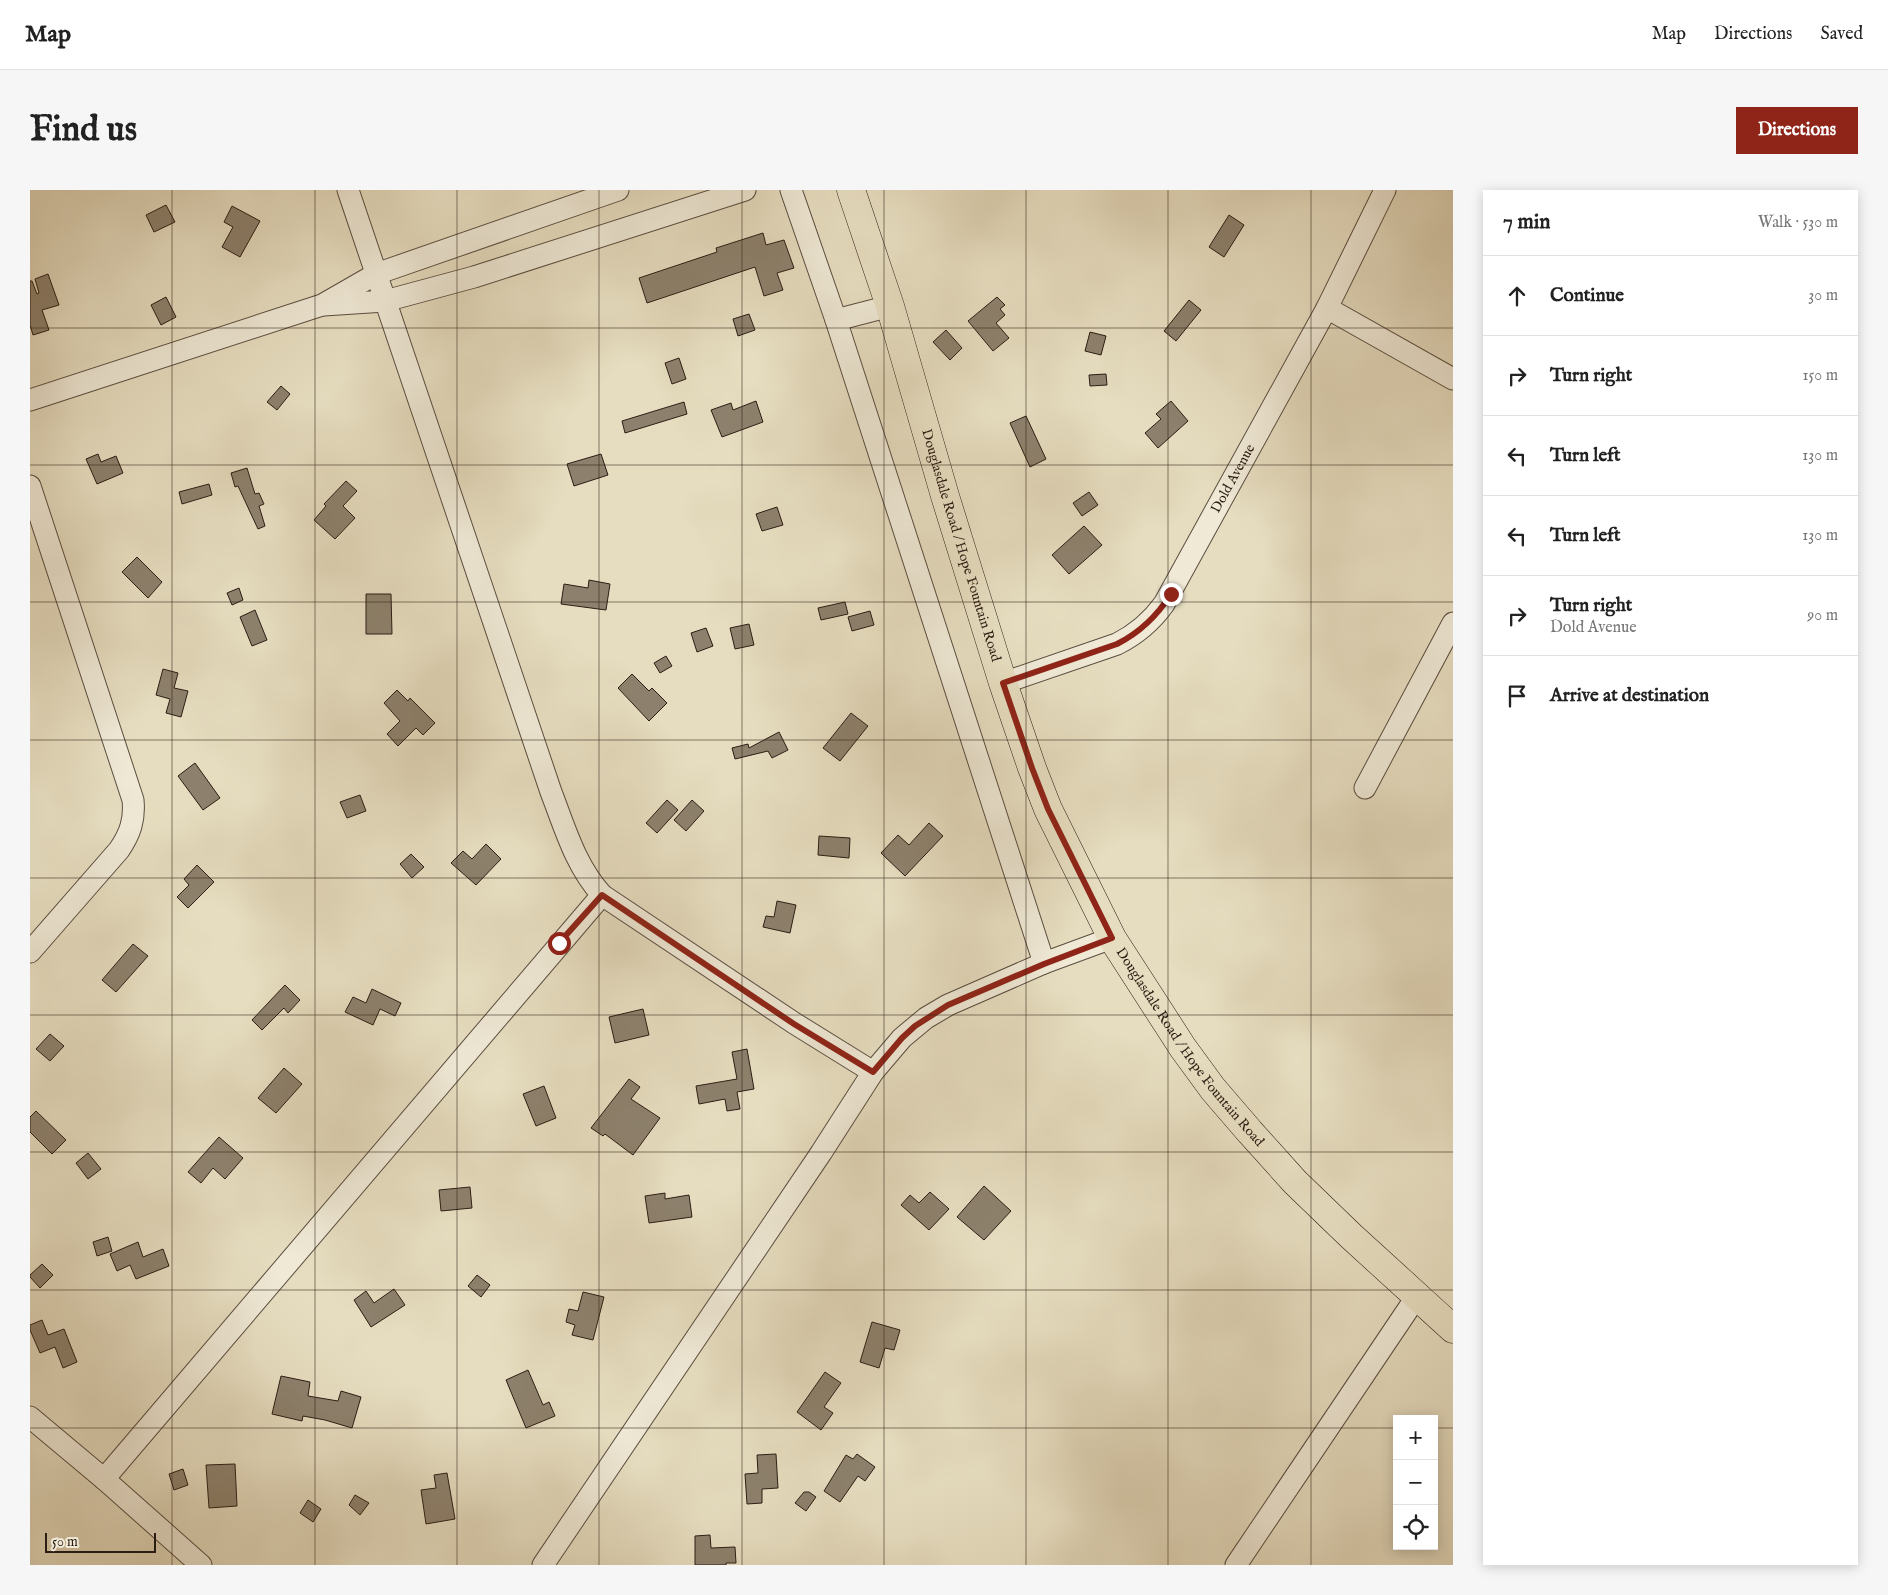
<!DOCTYPE html>
<html lang="en">
<head>
<meta charset="utf-8">
<style>
  :root { --surface:#fff; --page:#f6f6f6; --text:#222; --muted:#767676; --line:#e0e0e0; --accent:#8f2418 }
  body { margin:0; font-family:"IM FELL English",serif; background:var(--page); color:var(--text) }
  .controls { position:absolute; right:15px; bottom:15px; display:grid; overflow:hidden; border-radius:0px; box-shadow:0 2px 12px #0003 }
  .controls button { width:45px; height:45px; display:grid; place-items:center; padding:0; border:0; border-bottom:1px solid var(--line); background:var(--surface); color:var(--text); font:25px sans-serif }
  .scale { position:absolute; left:15px; bottom:12px; width:111px; box-sizing:border-box; padding-left:5px; border:2px solid #2c1d14; border-top:0; font-size:14px; line-height:18px; white-space:nowrap; color:#2c1d14; -webkit-text-stroke:4px #efe9d6; paint-order:stroke }
  .stop { position:absolute; width:15px; height:15px; margin:-11px; border:4px solid #8f2418; border-radius:50%; background:#fff }
  .stop.end { background:#8f2418; border-color:#fff; box-shadow:0 1px 5px #0008 }
  .list { margin:0; padding:0; list-style:none }
  h2 { display:flex; justify-content:space-between; align-items:center; height:65px; margin:0; padding:0 20px; font-size:21px }
  h2 small { font-size:16px; font-weight:400; color:var(--muted) }
  .list li { display:grid; grid-template-columns:32px 1fr auto; gap:15px; align-items:center; box-sizing:border-box; height:80px; padding:0 20px; border-top:1px solid var(--line) }
  .list b { display:block; font-size:19px; white-space:nowrap }
  .list p { margin:0; font-size:16px; white-space:nowrap; color:var(--muted) }
  .list em { font-size:16px; font-style:normal; color:var(--muted) }
  .icon { flex:none; width:28px; height:28px; fill:none; stroke:currentColor; stroke-width:2; stroke-linecap:round; stroke-linejoin:round }
  .map { position:relative; flex:none; width:1423px; height:1375px; overflow:hidden; border-radius:0px }
  header { display:flex; align-items:center; gap:30px; box-sizing:border-box; height:70px; padding:0 25px; background:var(--surface); border-bottom:1px solid var(--line) }
  header strong { font-size:24px }
  nav { display:flex; gap:28px; margin-inline-start:auto; font-size:18px }
  .intro { display:flex; align-items:center; justify-content:space-between; box-sizing:border-box; height:120px; padding:0 30px }
  h1 { margin:0; font-size:35px }
  .button { padding:12px 22px; border-radius:0px; background:var(--accent); color:#fff; font-size:18px; font-weight:700 }
  main { display:flex; gap:30px; padding:0 30px }
  aside { flex:1; background:var(--surface); border-radius:0px; box-shadow:0 2px 12px #0003 }
  .map>svg:first-child { display:block }
  .building { fill:#8d816d; stroke:#2c1d14 }
  .lines { fill:none; stroke-linecap:round; stroke-linejoin:round }
  .minor-casing { stroke:#5a4d3f; stroke-width:23 }
  .major-casing { stroke:#2c1d14; stroke-width:29 }
  .minor { stroke:#efe9d6; stroke-width:21 }
  .major { stroke:#e6ddc0; stroke-width:28 }
  .route { stroke:#8f2418; stroke-width:6 }
  .grid { fill:none; stroke:#2c1d14; stroke-width:1; stroke-opacity:0.55 }
  .labels { text-anchor:middle; dominant-baseline:central; stroke-width:4; stroke-linejoin:round; paint-order:stroke }
  .street-label { font-size:14px; fill:#2c1d14; stroke:#efe9d6 }
</style>
</head>
<body>
<header>
<strong>Map</strong>
<nav><a>Map</a><a>Directions</a><a>Saved</a></nav>
</header>
<div class="intro"><h1>Find us</h1><a class="button">Directions</a></div>
<main>
<div class="map">
<svg width="1423" height="1375" viewBox="0 0 1423 1375">
  <rect width="100%" height="100%" fill="#e6ddc0"/>
  <filter id="stains"><feTurbulence type="fractalNoise" baseFrequency=".004" numOctaves="4"/><feColorMatrix values="0 0 0 0 .2 0 0 0 0 .09 0 0 0 0 .02 0 0 0 .5 -.17"/></filter>
  <radialGradient id="worn" r=".72"><stop offset=".6" stop-color="#630" stop-opacity="0"/><stop offset="1" stop-color="#630" stop-opacity=".3"/></radialGradient>
  <g class="building">
    <polygon points="136,15 145,32 124,42 116,25"/>
    <polygon points="202,16 230,31 210,67 192,57 203,37 194,32"/>
    <polygon points="1199,25 1214,35 1194,67 1179,57"/>
    <polygon points="733,43 736,55 754,50 764,78 747,83 753,100 734,106 725,77 617,113 609,88 687,62 686,58"/>
    <polygon points="18,84 29,115 12,120 19,140 3,145 0,135 0,91 2,91 7,104 9,103 5,89"/>
    <polygon points="136,107 146,127 131,135 121,115"/>
    <polygon points="967,107 975,115 970,119 975,125 966,133 979,148 963,161 938,131"/>
    <polygon points="1159,110 1171,120 1146,151 1134,141"/>
    <polygon points="719,124 725,140 708,146 703,129"/>
    <polygon points="916,140 932,158 920,170 903,152"/>
    <polygon points="1060,142 1076,146 1071,165 1055,161"/>
    <polygon points="649,168 656,189 642,194 635,173"/>
    <polygon points="1076,184 1077,195 1060,196 1059,185"/>
    <polygon points="251,196 260,204 247,220 237,212"/>
    <polygon points="726,211 733,232 692,247 681,220 701,213 703,220"/>
    <polygon points="1141,211 1158,231 1128,258 1115,243 1131,229 1126,224"/>
    <polygon points="654,212 657,224 595,243 592,231"/>
    <polygon points="996,226 1016,269 1000,277 980,233"/>
    <polygon points="68,264 71,272 86,266 93,283 67,294 56,269"/>
    <polygon points="571,264 578,285 544,296 537,274"/>
    <polygon points="217,278 225,304 229,303 234,314 229,316 235,336 228,339 208,296 205,297 201,283"/>
    <polygon points="316,291 327,301 313,316 325,328 305,349 284,330 296,316 294,314"/>
    <polygon points="179,294 182,305 152,314 149,302"/>
    <polygon points="1059,302 1068,315 1052,326 1043,313"/>
    <polygon points="747,317 753,335 732,341 726,324"/>
    <polygon points="1054,336 1072,355 1039,384 1022,365"/>
    <polygon points="107,367 132,392 118,408 92,382"/>
    <polygon points="559,390 580,394 576,420 531,414 534,394 558,398"/>
    <polygon points="209,398 213,410 202,415 197,403"/>
    <polygon points="336,404 361,404 362,444 336,444"/>
    <polygon points="815,412 818,424 791,430 788,418"/>
    <polygon points="225,420 237,450 222,456 210,427"/>
    <polygon points="840,421 844,435 822,441 818,427"/>
    <polygon points="719,434 724,455 705,459 700,438"/>
    <polygon points="676,438 683,456 667,462 661,443"/>
    <polygon points="636,466 642,476 630,483 624,473"/>
    <polygon points="133,479 148,483 144,498 158,501 151,527 136,523 140,509 126,505"/>
    <polygon points="602,484 619,501 622,498 637,513 619,531 588,498"/>
    <polygon points="367,500 378,511 380,508 405,533 393,545 386,538 368,556 357,544 370,531 354,513"/>
    <polygon points="821,523 838,536 810,571 793,558"/>
    <polygon points="749,542 758,560 742,568 738,561 705,569 702,558 718,554 719,558"/>
    <polygon points="165,573 190,608 173,620 148,586"/>
    <polygon points="330,605 336,621 317,628 310,612"/>
    <polygon points="637,610 648,620 627,643 616,633"/>
    <polygon points="662,610 674,621 656,641 644,630"/>
    <polygon points="899,633 913,646 875,686 851,663 868,645 879,655"/>
    <polygon points="789,646 820,648 819,668 788,665"/>
    <polygon points="456,654 471,669 446,695 421,673 433,661 442,669"/>
    <polygon points="381,664 394,677 382,688 370,674"/>
    <polygon points="167,675 184,692 158,718 147,707 159,695 154,689"/>
    <polygon points="747,711 766,715 760,743 733,737 736,726 744,727"/>
    <polygon points="103,754 118,766 86,802 72,790"/>
    <polygon points="255,795 270,810 258,823 254,818 232,840 222,830"/>
    <polygon points="342,799 371,813 365,826 350,819 343,835 315,822 323,807 336,813"/>
    <polygon points="613,819 619,845 585,853 579,827"/>
    <polygon points="20,844 34,856 20,871 6,859"/>
    <polygon points="717,859 724,899 707,902 710,919 697,921 695,909 669,914 666,896 707,889 702,862"/>
    <polygon points="254,878 272,894 246,923 228,908"/>
    <polygon points="599,889 610,897 601,909 630,928 603,965 575,944 573,946 561,938"/>
    <polygon points="514,896 526,928 506,936 493,904"/>
    <polygon points="6,921 36,950 22,964 0,942 0,927"/>
    <polygon points="189,947 213,968 195,989 183,978 171,993 158,982"/>
    <polygon points="58,963 71,979 58,989 46,973"/>
    <polygon points="954,996 981,1021 954,1050 927,1027"/>
    <polygon points="440,997 442,1018 411,1021 409,1000"/>
    <polygon points="900,1002 919,1019 899,1040 871,1015 880,1005 889,1013"/>
    <polygon points="635,1003 635,1009 659,1005 662,1027 619,1033 615,1006"/>
    <polygon points="78,1047 82,1061 67,1066 63,1052"/>
    <polygon points="108,1052 113,1067 133,1059 139,1076 106,1089 100,1075 87,1081 80,1064"/>
    <polygon points="12,1074 23,1085 10,1098 0,1087 0,1085"/>
    <polygon points="447,1085 460,1095 451,1107 438,1096"/>
    <polygon points="364,1099 375,1115 341,1137 324,1110 336,1101 344,1113"/>
    <polygon points="553,1102 574,1107 563,1150 542,1145 545,1135 536,1132 539,1119 548,1121"/>
    <polygon points="12,1130 18,1145 34,1139 47,1172 33,1178 25,1157 10,1163 0,1140 0,1135"/>
    <polygon points="842,1132 870,1140 864,1160 855,1158 849,1178 830,1172"/>
    <polygon points="498,1180 513,1215 519,1212 525,1226 496,1238 476,1190"/>
    <polygon points="795,1182 811,1193 794,1217 803,1223 791,1240 767,1222"/>
    <polygon points="251,1186 280,1192 278,1206 308,1211 311,1201 331,1207 322,1238 295,1230 273,1226 272,1231 242,1224"/>
    <polygon points="746,1264 748,1298 732,1299 732,1313 717,1314 715,1284 728,1283 727,1265"/>
    <polygon points="827,1264 845,1277 835,1291 828,1286 810,1312 794,1301 816,1265 823,1269"/>
    <polygon points="205,1274 207,1316 179,1318 176,1275"/>
    <polygon points="153,1279 158,1295 144,1300 139,1284"/>
    <polygon points="417,1283 425,1329 396,1334 391,1300 406,1298 404,1285"/>
    <polygon points="774,1302 779,1302 786,1307 776,1321 765,1313"/>
    <polygon points="325,1305 339,1313 330,1325 319,1315"/>
    <polygon points="278,1310 291,1319 283,1332 270,1323"/>
    <polygon points="680,1345 681,1358 705,1357 706,1373 696,1373 696,1375 665,1375 665,1346"/>
  </g>
  <g class="lines">
    <g class="minor-casing">
      <g id="minor">
        <path d="M318 0 521 602C535 638 545 675 572 705L764 833 843 882"/>
        <polyline points="761,0 806,130 860,116"/>
        <polyline points="294,115 355,111 444,87 715,0"/>
        <polyline points="1297,118 1423,189"/>
        <polyline points="806,130 1014,773"/>
        <polyline points="0,210 292,115 346,84 588,0"/>
        <path d="M0 296 103 610C105 630 100 644 89 660L0 762"/>
        <path id="s1" d="M973 493 1087 454C1107 444 1121 432 1134 414L1297 118 1355 0"/>
        <polyline points="1335,598 1423,433"/>
        <polyline points="0,1227 74,1289 171,1375"/>
        <polyline points="74,1289 572,705"/>
        <polyline points="513,1375 791,963 843,882 872,848 896,828 918,815 1014,773 1082,748"/>
        <polyline points="1206,1375 1387,1106"/>
      </g>
    </g>
    <g class="major-casing">
      <g id="major">
        <path id="s2" d="M821 0 860 116 915 306 973 493 1002 578 1018 619 1082 748 1153 858 1183 899 1220 942 1265 992 1321 1046 1423 1139"/>
      </g>
    </g>
    <use href="#minor" class="minor"/>
    <use href="#major" class="major"/>
  </g>
  <g class="lines">
    <path class="route" d="M529 753 572 705 764 834 843 882 872 848 885 836 918 815 1014 774 1082 748 1018 619 1002 578 973 493 1087 454C1111 442 1127 426 1141 404"/>
  </g>
  <path class="grid" d="M142 0V1375M285 0V1375M427 0V1375M569 0V1375M712 0V1375M854 0V1375M996 0V1375M1138 0V1375M1281 0V1375M0 138H1423M0 275H1423M0 412H1423M0 550H1423M0 688H1423M0 825H1423M0 962H1423M0 1100H1423M0 1238H1367M1404 1238H1423"/>
  <g class="labels">
    <g class="street-label">
      <text stroke="none"><textPath href="#s1" startOffset="326">Dold Avenue</textPath></text>
      <text stroke="none"><textPath href="#s2" startOffset="372">Douglasdale Road / Hope Fountain Road</textPath></text>
      <text stroke="none"><textPath href="#s2" startOffset="928">Douglasdale Road / Hope Fountain Road</textPath></text>
    </g>
  </g>
  <rect width="100%" height="100%" filter="url(#stains)"/>
  <rect width="100%" height="100%" fill="url(#worn)"/>
</svg>
<div class="controls">
<button>+</button>
<button>−</button>
<button><svg class="icon" aria-label="locate" viewBox="0 0 24 24"><circle cx="12" cy="12" r="6"/><path d="M12 2v4M12 18v4M2 12h4M18 12h4"/></svg></button>
</div>
<div class="scale">50 m</div>
<div class="stop" style="left:529px;top:753px"></div>
<div class="stop end" style="left:1141px;top:404px"></div>
</div>
<aside>
<h2>7 min<small>Walk · 530 m</small></h2>
<ul class="list">
<li><svg class="icon" aria-label="ahead" viewBox="0 0 24 24"><path d="M12 20V5M6 11l6-6 6 6"/></svg><div><b>Continue</b></div><em>30 m</em></li>
<li><svg class="icon" aria-label="right" viewBox="0 0 24 24"><path d="M7 20v-9h11M14 6l5 5-5 5"/></svg><div><b>Turn right</b></div><em>150 m</em></li>
<li><svg class="icon" aria-label="left" viewBox="0 0 24 24"><path d="M17 20v-9H6M10 6l-5 5 5 5"/></svg><div><b>Turn left</b></div><em>130 m</em></li>
<li><svg class="icon" aria-label="left" viewBox="0 0 24 24"><path d="M17 20v-9H6M10 6l-5 5 5 5"/></svg><div><b>Turn left</b></div><em>130 m</em></li>
<li><svg class="icon" aria-label="right" viewBox="0 0 24 24"><path d="M7 20v-9h11M14 6l5 5-5 5"/></svg><div><b>Turn right</b><p>Dold Avenue</p></div><em>90 m</em></li>
<li><svg class="icon" aria-label="arrive" viewBox="0 0 24 24"><path d="M6 21V4h12l-3 4 3 4H6"/></svg><div><b>Arrive at destination</b></div></li>
</ul>
</aside>
</main>
</body>
</html>
